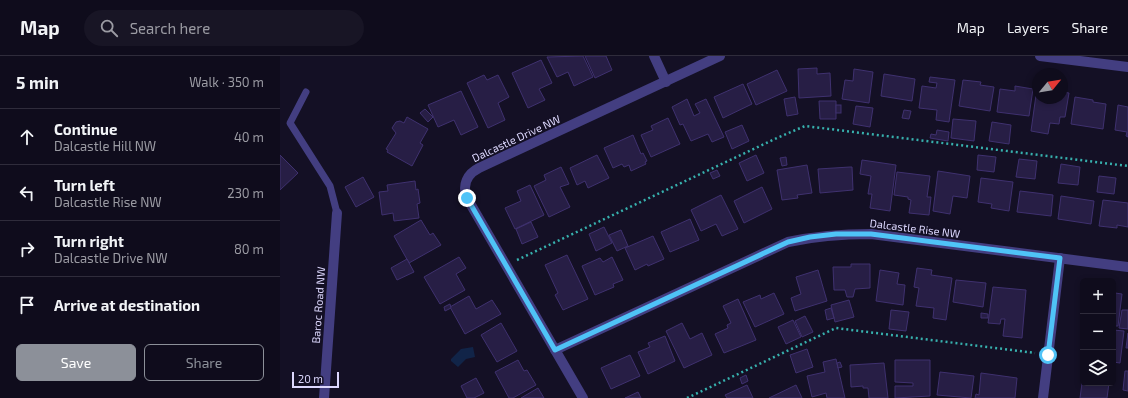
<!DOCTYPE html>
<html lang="en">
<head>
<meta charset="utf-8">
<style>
  :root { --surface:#0f0c1c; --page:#181525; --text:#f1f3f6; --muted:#9b9ba3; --line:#2f2c3b; --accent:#8c9099 }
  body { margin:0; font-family:"Exo 2",sans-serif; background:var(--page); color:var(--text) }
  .controls { position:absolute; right:12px; bottom:12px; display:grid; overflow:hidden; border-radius:6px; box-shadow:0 2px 6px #0003 }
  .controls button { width:36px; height:36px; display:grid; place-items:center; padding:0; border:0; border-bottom:1px solid var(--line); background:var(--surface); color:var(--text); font:20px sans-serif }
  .compass { position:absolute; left:752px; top:12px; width:36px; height:36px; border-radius:50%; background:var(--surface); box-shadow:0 2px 6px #0003; rotate:60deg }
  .scale { position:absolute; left:12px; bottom:10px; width:47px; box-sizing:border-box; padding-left:4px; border:2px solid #dcd7fd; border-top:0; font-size:11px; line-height:14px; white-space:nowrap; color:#dcd7fd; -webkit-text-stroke:3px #141025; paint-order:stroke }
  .stop { position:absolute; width:12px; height:12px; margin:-9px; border:3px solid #4fc3f7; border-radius:50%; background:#fff }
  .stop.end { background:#4fc3f7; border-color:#fff; box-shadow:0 1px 4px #0008 }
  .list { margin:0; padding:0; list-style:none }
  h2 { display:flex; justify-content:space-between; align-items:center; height:52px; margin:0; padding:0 16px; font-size:17px }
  h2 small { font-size:13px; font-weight:400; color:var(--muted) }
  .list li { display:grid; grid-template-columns:26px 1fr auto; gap:12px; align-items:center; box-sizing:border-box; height:56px; padding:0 16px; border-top:1px solid var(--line) }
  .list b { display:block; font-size:15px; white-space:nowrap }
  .list p { margin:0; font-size:13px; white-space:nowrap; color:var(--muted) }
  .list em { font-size:13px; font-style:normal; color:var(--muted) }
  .actions { display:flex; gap:8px; padding:12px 16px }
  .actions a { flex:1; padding:9px 0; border:1px solid var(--accent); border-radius:6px; text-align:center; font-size:14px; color:var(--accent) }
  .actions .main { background:var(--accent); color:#fff }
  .icon { flex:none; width:22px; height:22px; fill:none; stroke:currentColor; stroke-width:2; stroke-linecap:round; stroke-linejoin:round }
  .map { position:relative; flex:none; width:848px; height:342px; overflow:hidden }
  header { display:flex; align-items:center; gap:24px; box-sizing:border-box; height:56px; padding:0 20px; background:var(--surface); border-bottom:1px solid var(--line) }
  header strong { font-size:19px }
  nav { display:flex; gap:22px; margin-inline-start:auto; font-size:14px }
  .search { width:280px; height:36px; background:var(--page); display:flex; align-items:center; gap:10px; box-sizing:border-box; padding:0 14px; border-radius:22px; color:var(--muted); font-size:15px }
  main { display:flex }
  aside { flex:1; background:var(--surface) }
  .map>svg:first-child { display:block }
  .water { fill:#112448 }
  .building { fill:#271e45; stroke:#3f316f }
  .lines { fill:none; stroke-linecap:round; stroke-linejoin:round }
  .path { stroke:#37b0ad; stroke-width:2.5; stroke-dasharray:2 3; stroke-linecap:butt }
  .lane { stroke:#433e81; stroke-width:7 }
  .street { stroke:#433e81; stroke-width:10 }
  .route { stroke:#4fc3f7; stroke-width:5 }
  .labels { text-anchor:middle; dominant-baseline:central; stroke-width:3; stroke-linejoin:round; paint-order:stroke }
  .street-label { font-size:11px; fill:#dcd7fd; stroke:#141025 }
</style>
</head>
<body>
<header>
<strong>Map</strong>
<div class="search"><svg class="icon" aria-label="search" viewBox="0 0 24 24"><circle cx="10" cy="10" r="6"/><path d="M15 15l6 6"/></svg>Search here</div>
<nav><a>Map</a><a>Layers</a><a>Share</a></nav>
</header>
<main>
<aside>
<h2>5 min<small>Walk · 350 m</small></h2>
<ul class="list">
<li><svg class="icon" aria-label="ahead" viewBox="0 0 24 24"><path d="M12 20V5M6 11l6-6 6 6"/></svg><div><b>Continue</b><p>Dalcastle Hill NW</p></div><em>40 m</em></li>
<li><svg class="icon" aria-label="left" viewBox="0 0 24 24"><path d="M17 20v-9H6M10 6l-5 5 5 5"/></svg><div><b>Turn left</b><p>Dalcastle Rise NW</p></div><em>230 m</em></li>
<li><svg class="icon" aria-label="right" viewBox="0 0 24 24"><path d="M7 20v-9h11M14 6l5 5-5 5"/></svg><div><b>Turn right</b><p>Dalcastle Drive NW</p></div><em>80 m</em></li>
<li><svg class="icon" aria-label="arrive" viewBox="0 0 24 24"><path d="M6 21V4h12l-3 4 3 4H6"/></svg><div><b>Arrive at destination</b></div></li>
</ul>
<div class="actions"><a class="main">Save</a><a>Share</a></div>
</aside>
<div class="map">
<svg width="848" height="342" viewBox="0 0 848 342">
  <rect width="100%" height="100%" fill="#141025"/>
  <polygon class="water" points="193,291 195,301 186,303 178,311 171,305 171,303 181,293"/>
  <g class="building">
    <polygon points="303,0 313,21 294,30 288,16 277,21 267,1"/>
    <polygon points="305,0 326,0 332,14 315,22"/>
    <polygon points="261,4 272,27 259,33 265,44 248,52 232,17"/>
    <polygon points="537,12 537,18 550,17 551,40 519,42 518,13"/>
    <polygon points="574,13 593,16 589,47 562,43 565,24 573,25"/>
    <polygon points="497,14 507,35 476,49 467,28"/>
    <polygon points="604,18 635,23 632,45 601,40"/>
    <polygon points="204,19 207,24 218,19 229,41 218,47 225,64 208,72 187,27"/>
    <polygon points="650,21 675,24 669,66 656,64 657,54 639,52 642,30 656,32 657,27 649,26"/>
    <polygon points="683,24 701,26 700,29 714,31 710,55 679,50"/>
    <polygon points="463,28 472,48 443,62 434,41"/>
    <polygon points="735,30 753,33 749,60 717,56 720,33 735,35"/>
    <polygon points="757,32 758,42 782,42 782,36 789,37 785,61 780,61 779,68 770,67 768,78 751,75"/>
    <polygon points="181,35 198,71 181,79 174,64 158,71 148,49"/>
    <polygon points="515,41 518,58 507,60 504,43"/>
    <polygon points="795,41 813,44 813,46 826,48 823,73 791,68"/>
    <polygon points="407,43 414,60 420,57 415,48 426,43 444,81 432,86 428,78 411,85 403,68 400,69 392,51"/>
    <polygon points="539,45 556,45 556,63 540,63"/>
    <rect x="556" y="49" width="5" height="8"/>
    <polygon points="838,49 848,51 848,81 846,80 847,76 835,74"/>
    <polygon points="576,50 593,52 590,71 573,68"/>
    <polygon points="145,53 153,61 148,66 140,57"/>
    <polygon points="624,54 631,55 629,63 622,62"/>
    <polygon points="127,61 148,73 140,87 143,89 132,110 107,96 108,94 106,93 116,77 112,72 116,66 120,65 124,67"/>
    <polygon points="388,62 400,88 371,101 361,79 373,74 371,70"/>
    <polygon points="673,63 696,65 694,85 671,82"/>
    <polygon points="712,66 731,69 729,88 709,85"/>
    <polygon points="462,69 469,85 452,93 445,76"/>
    <polygon points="657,74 669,76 668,85 650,82 651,78 656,79"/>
    <polygon points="353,79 361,98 363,97 367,105 365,106 366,108 351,115 349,109 344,111 342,108 333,112 324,92"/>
    <polygon points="0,99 18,117 0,134"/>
    <polygon points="317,99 329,122 308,132 305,125 297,129 290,112"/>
    <polygon points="476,99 484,117 467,125 459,107"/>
    <polygon points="698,99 716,101 714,116 697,114"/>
    <polygon points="506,101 507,109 502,110 500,102"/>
    <polygon points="739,103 757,105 755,123 736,121"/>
    <polygon points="582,104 616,109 610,155 590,152 592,138 588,138 591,120 580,118"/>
    <polygon points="781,108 800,111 798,129 778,127"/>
    <polygon points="527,109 532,137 517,139 518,142 502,144 497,114"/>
    <polygon points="281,111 289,128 280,131 290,151 269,161 254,130 266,124 264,119"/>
    <polygon points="570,111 572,111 573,134 540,137 538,113"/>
    <polygon points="437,114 440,120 433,123 430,117"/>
    <polygon points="658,115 690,120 687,142 673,140 670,158 653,155"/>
    <polygon points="617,116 650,120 647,141 651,141 649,159 629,157 631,144 628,143 628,141 614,139"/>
    <polygon points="819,120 836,122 834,138 817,136"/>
    <polygon points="83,121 94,141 76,151 65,131"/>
    <polygon points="701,122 733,126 729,155 711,152 712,148 698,146"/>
    <polygon points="135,125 136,134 138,133 140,147 137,148 139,162 114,165 113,157 102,159 99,136 108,135 107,129"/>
    <polygon points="250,129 264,159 235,173 225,152 241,145 237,135"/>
    <polygon points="482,131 492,153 464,167 454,145"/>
    <polygon points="740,135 773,139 771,160 737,156"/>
    <polygon points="441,139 458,173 442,180 436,168 421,175 411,154"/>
    <polygon points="781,140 814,145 811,168 778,163"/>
    <polygon points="823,144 848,147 848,171 837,169 837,172 819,170"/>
    <polygon points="410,163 419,184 390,196 381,176"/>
    <polygon points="141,164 150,179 153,177 161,189 129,207 114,180"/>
    <polygon points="251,166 258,181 242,188 236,173"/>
    <polygon points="324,171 332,187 316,195 309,178"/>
    <polygon points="341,174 348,190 337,195 329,179"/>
    <polygon points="373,180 384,203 368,210 367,208 355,214 345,192"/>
    <polygon points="287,199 308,243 283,254 275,239 278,237 265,209"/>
    <polygon points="179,201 186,212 176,218 185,234 160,248 144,221"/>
    <polygon points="332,201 343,224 333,228 334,231 315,239 302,210 320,202 323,206"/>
    <polygon points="127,203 134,216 117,224 111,212"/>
    <polygon points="571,208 590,208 590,232 575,233 573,241 567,241 565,234 554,234 553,211 571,211"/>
    <polygon points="637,212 652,214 651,219 672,222 666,264 653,262 654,252 636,250 639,232 634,231"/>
    <polygon points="538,214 547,245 515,255 511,242 521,238 516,221"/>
    <polygon points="600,214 619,217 617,228 625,229 623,249 596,245"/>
    <polygon points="676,224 706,227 703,251 673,246"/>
    <polygon points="713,231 746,234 742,282 723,280 725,263 721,263 720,268 708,267"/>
    <polygon points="833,235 835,235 835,237 842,238 838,270 833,270"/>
    <polygon points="494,237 504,258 475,271 463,246 480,239 481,243"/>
    <polygon points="189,240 196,253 212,244 221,258 185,278 170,251"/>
    <polygon points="458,243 476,284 444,297 435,278 448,272 447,269 451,267 443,250"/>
    <polygon points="569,244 574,261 555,266 551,249"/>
    <polygon points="170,248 171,252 165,255 164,251"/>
    <polygon points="551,252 554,262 547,264 545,254"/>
    <polygon points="611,254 629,256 626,275 609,273"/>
    <polygon points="842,254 848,254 848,273 839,272"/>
    <polygon points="701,257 708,258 708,262 701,262"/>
    <polygon points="525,260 533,276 522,281 515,265"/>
    <polygon points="513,264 521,281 506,288 498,271"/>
    <polygon points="221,267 237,295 217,306 201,279"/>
    <polygon points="402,267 410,283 422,277 432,299 404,312 386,275"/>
    <polygon points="833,274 844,275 840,307 833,306"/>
    <polygon points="848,277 848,292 846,292"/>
    <polygon points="385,280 395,305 368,318 358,296 370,291 368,287"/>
    <polygon points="527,293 533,311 516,317 510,299"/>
    <polygon points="350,299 360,320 331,333 321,312"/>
    <polygon points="556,303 565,342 547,342 546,337 532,341 527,320 545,316 543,306"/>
    <polygon points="238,304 244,315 247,314 256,329 233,342 229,342 215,316"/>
    <polygon points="615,304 650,304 650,340 615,342 615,330 633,330 633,327 615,326"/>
    <polygon points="560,306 562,311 558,312 557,307"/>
    <polygon points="604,307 608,342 589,342 588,332 583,332 583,330 571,331 570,309"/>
    <polygon points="845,315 848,315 848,335 843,334"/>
    <polygon points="660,316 694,320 691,342 657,339"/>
    <polygon points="701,317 737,322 735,342 695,342 696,338 699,339"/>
    <polygon points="466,319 468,325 462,328 460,322"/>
    <polygon points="803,320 803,327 829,327 827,342 800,342"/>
    <polygon points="196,322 204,337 194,342 187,342 181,330"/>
    <polygon points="467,329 473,342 447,342 445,339"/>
    <polygon points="516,329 522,342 489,342 514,330"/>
    <polygon points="258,332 264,342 241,342"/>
    <polygon points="358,336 361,342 345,342"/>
  </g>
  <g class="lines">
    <g class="path">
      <polyline points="237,204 497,82 525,70 848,110"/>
      <polyline points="407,342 556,272 755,297"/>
    </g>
    <polyline class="lane" points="26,36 10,67 50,130 57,157"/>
    <g class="street">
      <polyline points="374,0 386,26"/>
      <polyline points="760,0 848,11"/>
      <path d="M275 294 508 186C536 180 562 178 591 178L848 211"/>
      <polyline points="44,342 57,157"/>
      <path d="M303 342 187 142C182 129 187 118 199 112L440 0"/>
      <polyline points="763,342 780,202"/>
    </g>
  </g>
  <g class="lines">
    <polyline class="route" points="187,142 275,294 508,186 530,181 556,178 591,178 780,202 768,299"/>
  </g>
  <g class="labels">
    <g class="street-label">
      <text transform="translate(236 82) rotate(-25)">Dalcastle Drive NW</text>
      <text transform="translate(635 172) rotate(7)">Dalcastle Rise NW</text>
      <text transform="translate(38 249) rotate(-86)">Baroc Road NW</text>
    </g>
  </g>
</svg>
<div class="controls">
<button>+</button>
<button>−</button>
<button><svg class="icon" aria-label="layers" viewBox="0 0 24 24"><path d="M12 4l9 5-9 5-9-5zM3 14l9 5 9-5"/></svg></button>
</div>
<svg class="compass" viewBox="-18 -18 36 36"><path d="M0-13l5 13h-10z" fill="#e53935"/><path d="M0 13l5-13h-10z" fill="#9b9ba3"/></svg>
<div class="scale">20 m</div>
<div class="stop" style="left:768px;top:299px"></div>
<div class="stop end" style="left:187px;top:142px"></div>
</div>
</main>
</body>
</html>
